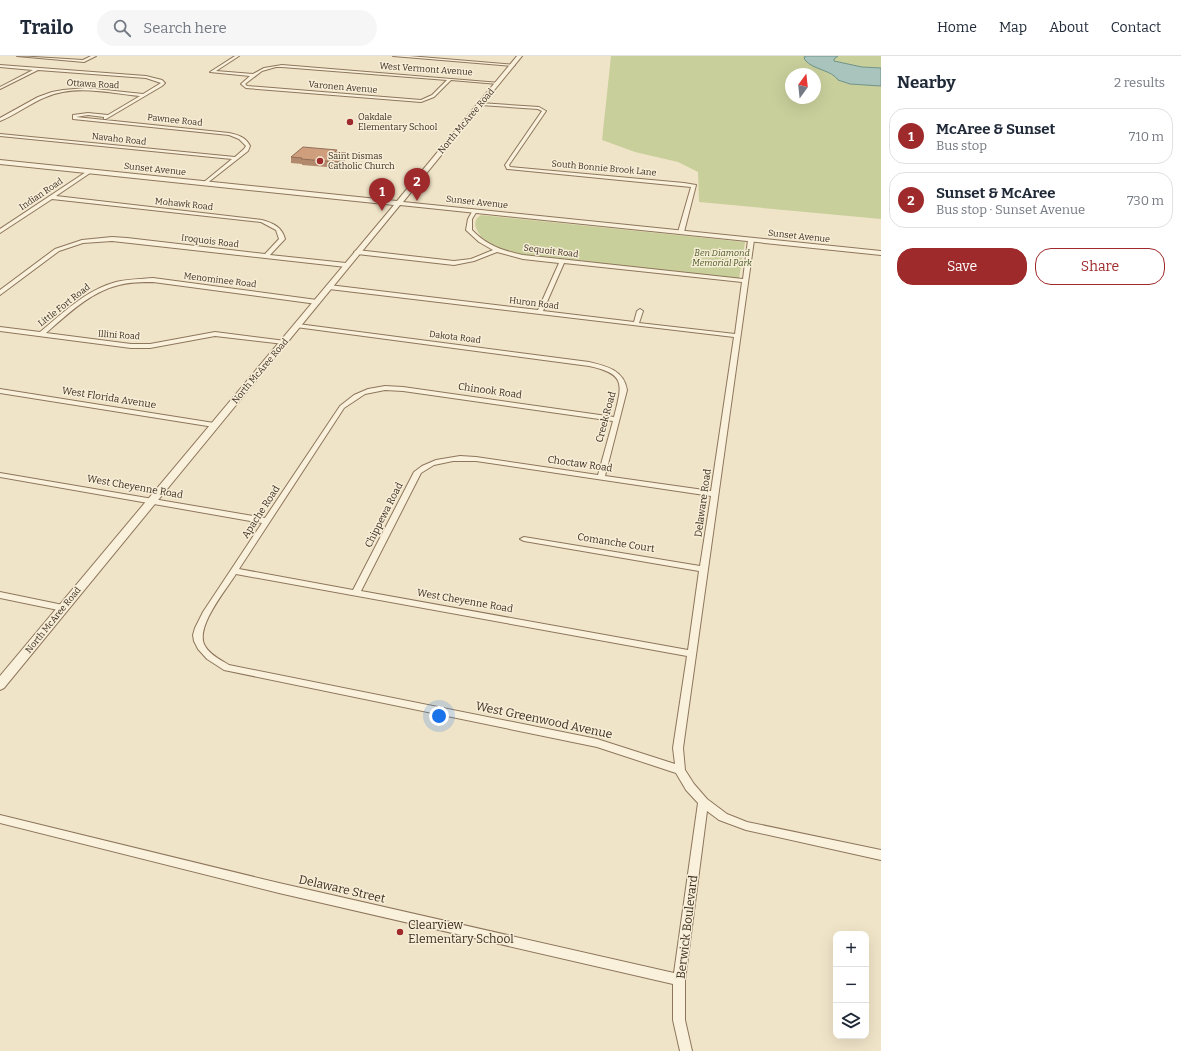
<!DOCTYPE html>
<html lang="en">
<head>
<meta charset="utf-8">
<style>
  :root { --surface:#fff; --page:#f6f6f7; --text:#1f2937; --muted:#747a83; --line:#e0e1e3; --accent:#9e2a2b }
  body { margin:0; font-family:Bitter,serif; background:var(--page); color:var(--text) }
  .controls { position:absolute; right:12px; bottom:12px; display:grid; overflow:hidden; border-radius:8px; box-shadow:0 4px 16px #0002 }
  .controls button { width:36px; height:36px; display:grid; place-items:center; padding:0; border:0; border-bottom:1px solid var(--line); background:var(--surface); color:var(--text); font:20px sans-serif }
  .compass { position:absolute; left:785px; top:12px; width:36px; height:36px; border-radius:50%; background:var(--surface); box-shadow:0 4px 16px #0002; rotate:15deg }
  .you { position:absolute; left:439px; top:660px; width:14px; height:14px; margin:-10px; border:3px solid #fff; border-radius:50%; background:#1a73e8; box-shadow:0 0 0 6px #1a73e833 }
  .badge { display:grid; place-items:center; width:26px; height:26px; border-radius:50%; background:var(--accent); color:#fff; font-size:13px; font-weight:700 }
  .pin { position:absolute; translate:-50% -33px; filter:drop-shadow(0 1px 2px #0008) }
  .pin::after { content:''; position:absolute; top:21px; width:14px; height:12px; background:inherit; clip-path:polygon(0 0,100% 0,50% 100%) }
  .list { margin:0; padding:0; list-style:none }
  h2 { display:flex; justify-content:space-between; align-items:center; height:52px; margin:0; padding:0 16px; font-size:17px }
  h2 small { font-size:13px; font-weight:400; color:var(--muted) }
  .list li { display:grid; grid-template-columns:26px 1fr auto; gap:12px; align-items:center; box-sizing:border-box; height:56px; margin:0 8px 8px; padding:0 8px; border:1px solid var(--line); border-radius:16px }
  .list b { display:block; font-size:15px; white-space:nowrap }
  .list p { margin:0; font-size:13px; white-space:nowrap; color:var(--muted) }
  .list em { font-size:13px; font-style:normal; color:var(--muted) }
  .actions { display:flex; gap:8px; padding:12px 16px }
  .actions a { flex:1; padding:9px 0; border:1px solid var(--accent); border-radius:16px; text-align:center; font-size:14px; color:var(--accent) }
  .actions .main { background:var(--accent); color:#fff }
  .icon { flex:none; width:22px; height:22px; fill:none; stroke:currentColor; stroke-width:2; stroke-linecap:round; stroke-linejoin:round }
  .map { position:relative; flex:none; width:881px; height:995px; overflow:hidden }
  header { display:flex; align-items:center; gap:24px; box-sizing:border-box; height:56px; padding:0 20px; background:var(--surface); border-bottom:1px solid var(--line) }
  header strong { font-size:19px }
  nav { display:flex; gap:22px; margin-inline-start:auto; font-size:14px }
  .search { width:280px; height:36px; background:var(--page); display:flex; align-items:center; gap:10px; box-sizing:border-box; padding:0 14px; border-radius:22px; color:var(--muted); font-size:15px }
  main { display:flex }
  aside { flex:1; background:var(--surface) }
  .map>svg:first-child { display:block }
  .green { fill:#c9cf9b; fill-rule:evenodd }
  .water { fill:#a9c4bc; stroke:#6f938a }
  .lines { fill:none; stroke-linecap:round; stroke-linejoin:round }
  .minor-casing { stroke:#8d765c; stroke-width:2 }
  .tertiary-casing { stroke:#8d765c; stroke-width:2 }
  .minor { fill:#faf1dc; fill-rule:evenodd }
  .tertiary { fill:#faf1dc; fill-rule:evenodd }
  .wall { fill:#b2896c }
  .shaded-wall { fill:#916f58 }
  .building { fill:#cf9f7d; stroke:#916f58 }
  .poi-dot { fill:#9e2a2b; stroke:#f7eed8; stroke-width:1.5 }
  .labels { text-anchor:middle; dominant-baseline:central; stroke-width:3; stroke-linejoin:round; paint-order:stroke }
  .far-street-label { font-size:9px; fill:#3d2e20; stroke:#f7eed8 }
  .far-poi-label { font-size:9px; fill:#3d2e20; stroke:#f7eed8; text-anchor:start }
  .far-park-label { font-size:9px; font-style:italic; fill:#4d5a26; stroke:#f7eed8 }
  .street-label { font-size:10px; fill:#3d2e20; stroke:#f7eed8 }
  .near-street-label { font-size:12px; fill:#3d2e20; stroke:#f7eed8 }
  .near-poi-label { font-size:12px; fill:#3d2e20; stroke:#f7eed8; text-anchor:start }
</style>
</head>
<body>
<header>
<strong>Trailo</strong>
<div class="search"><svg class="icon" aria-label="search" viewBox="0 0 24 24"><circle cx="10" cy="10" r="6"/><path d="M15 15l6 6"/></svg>Search here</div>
<nav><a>Home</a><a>Map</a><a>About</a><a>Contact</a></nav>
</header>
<main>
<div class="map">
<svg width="881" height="995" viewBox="0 0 881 995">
  <rect width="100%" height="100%" fill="#f0e4c8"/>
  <g class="green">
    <path d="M611 0H881V163L699 146 698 116 678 106 635 96 602 84ZM791 18H815V42H791Z"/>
    <path d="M481 159 745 186 739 223 523 200C506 195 483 190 476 172 474 166 476 162 481 159Z"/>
  </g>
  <path class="water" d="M806 0H838L834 3V5L862 11 881 12V30L850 28 838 24C832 14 813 14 805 4L804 1Z"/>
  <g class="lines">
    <g class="minor-casing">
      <g id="minor">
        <polygon points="17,0 83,4 91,0 96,0 84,6"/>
        <path d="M235 0H239L216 15 253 18 264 12 282 9 500 27 498 28 451 24 434 41 421 46 246 32 241 28 250 20 210 16ZM276 11H282L447 24 432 39 421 44 247 30 245 28 262 15Z"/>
        <polygon points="393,0 409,0 515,9 513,10"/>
        <path d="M0 9 146 20 162 24 165 27 162 30 106 63H104V61L88 59 76 61 229 77C238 79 246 81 250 90L248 95 206 128 204 127V126L232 103 0 80V78L235 101 244 93 246 90 239 83 229 79 73 63V59L88 57 108 59 140 40C110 37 75 28 46 41 30 47 16 59 0 65V62L38 41 52 36 63 34 86 32 143 38 161 27 146 22 38 14 0 33V31L33 14 0 11Z"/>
        <polygon points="480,47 539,51 546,55 509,109 510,111 684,127 696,129 684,176 681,178 678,176 691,131 507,113 505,109 542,55 538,53 481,49"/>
        <path d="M89 114 93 115 56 140 262 164C273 167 282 171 285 183L270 199 346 207 349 209 346 211 112 185 83 187 59 195 0 239V234L55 193 82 184 112 181 127 182 265 198 279 183 276 174 261 166 52 143 0 177V173Z"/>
        <path d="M473 154 477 155 472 163V174C486 189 503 195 523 199L743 223 748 184 751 182 754 184 683 692 685 714 694 728 707 743 727 758 747 766 881 794V804L746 774 719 764 707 755 685 924V964L692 995H680L673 964V928L279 837 0 767V759L279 827 674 917 698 747 686 734 676 717 597 691 224 614 207 603 198 593 194 585 193 579 195 572 203 556 262 467 0 421V417L265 462 340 350 354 339 368 333 385 330 403 331 614 361C622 329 627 318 589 310L296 271V269L298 268 589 306C606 310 624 314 627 334L605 420 711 435 734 281 329 233 326 231 329 229 538 254 559 207 523 203 497 196 474 205 454 209 357 198 354 196 357 194 454 205 471 203 493 194 479 186 466 174 468 163ZM564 207 742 226 735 278 639 267 643 255 640 253 637 255 634 266 543 255ZM385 334 403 335 613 365 598 419 476 401 460 400 436 404 422 410 414 416 353 534 239 513 344 352 365 338ZM453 405H476L711 440 700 510 524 481 520 483 524 485 699 515 688 594 361 535 421 417 434 409ZM236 518 687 600 673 692 675 708 597 683 229 609C221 604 210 599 205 590 194 572 226 534 236 518Z"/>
        <path d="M153 222 317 244 320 246 317 248 153 226C141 226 130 226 119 229 90 236 68 258 46 277L131 288H150L215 276 286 285 287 286 284 288 215 280 150 292H131L0 275V271L40 276C63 257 86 234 116 226 128 223 141 223 153 222Z"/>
        <polygon points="0,333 214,367 217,369 214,371 0,337"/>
        <polygon points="0,536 63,549 67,552 63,555 0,542"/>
      </g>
    </g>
    <g class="tertiary-casing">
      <polygon id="tertiary" points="517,0 522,0 403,146 881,195 881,199 400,149 4,632 0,634 0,620 394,149 0,108 0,104 397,145"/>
    </g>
    <use href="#minor" class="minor"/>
    <use href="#tertiary" class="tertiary"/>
  </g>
  <polygon class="wall" points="338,96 346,103 339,112 302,109 302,108 291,107 291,101"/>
  <polygon class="shaded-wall" points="346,97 346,103 339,112 338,106"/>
  <polygon class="building" points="303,91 337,94 335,96 346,97 338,106 301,103 302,102 291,101"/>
  <g class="poi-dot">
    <circle cx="350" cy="66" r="4"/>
    <circle cx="320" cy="105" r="4"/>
    <circle cx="400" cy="876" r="4"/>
  </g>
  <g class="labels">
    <g class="far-street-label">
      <text transform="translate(426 13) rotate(4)">West Vermont Avenue</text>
      <text transform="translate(93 28) rotate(3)">Ottawa Road</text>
      <text transform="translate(343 31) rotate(5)">Varonen Avenue</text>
      <text transform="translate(175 64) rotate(6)">Pawnee Road</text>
      <text transform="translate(466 65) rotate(-50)">North McAree Road</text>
      <text transform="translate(119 83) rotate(6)">Navaho Road</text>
      <text transform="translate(604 112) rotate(5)">South Bonnie Brook Lane</text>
      <text transform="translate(155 113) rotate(6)">Sunset Avenue</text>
      <text transform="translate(41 138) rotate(-34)">Indian Road</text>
      <text transform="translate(477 146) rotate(6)">Sunset Avenue</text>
      <text transform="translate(184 148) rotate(6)">Mohawk Road</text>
      <text transform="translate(799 180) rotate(6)">Sunset Avenue</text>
      <text transform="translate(210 185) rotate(7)">Iroquois Road</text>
      <text transform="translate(551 195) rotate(7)">Sequoit Road</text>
      <text transform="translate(220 224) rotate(7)">Menominee Road</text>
      <text transform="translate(534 247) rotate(7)">Huron Road</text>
      <text transform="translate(64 249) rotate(-38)">Little Fort Road</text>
      <text transform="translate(119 279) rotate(4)">Illini Road</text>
      <text transform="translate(455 281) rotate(7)">Dakota Road</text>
      <text transform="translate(260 315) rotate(-50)">North McAree Road</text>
      <text transform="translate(53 564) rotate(-51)">North McAree Road</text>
    </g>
    <g class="far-poi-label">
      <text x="358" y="61">Oakdale<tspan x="358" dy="10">Elementary School</tspan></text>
      <text x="328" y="100">Saint Dismas<tspan x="328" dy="10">Catholic Church</tspan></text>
    </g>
    <g class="far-park-label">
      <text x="722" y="197">Ben Diamond<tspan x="722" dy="10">Memorial Park</tspan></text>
    </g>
    <g class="street-label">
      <text transform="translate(490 335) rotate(8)">Chinook Road</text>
      <text transform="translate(109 342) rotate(9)">West Florida Avenue</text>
      <text transform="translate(606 361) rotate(-75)">Creek Road</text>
      <text transform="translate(580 408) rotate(8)">Choctaw Road</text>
      <text transform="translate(135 431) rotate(10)">West Cheyenne Road</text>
      <text transform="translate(703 447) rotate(-82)">Delaware Road</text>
      <text transform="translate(261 456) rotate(-57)">Apache Road</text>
      <text transform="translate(384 459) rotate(-63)">Chippewa Road</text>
      <text transform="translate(616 487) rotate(9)">Comanche Court</text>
      <text transform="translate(465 545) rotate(10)">West Cheyenne Road</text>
    </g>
    <g class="near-street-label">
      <text transform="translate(544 664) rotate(12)">West Greenwood Avenue</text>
      <text transform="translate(342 833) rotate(13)">Delaware Street</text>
      <text transform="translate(687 871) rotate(-83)">Berwick Boulevard</text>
    </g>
    <g class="near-poi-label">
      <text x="408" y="869">Clearview<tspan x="408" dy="14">Elementary School</tspan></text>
    </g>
  </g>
</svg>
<div class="controls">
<button>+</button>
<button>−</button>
<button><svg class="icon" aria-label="layers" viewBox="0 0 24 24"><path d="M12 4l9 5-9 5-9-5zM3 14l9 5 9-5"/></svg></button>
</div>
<svg class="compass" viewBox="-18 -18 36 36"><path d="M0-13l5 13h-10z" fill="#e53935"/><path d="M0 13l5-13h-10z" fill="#747a83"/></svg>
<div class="you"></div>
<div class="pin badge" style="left:382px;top:155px">1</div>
<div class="pin badge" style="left:417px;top:145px">2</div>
</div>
<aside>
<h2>Nearby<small>2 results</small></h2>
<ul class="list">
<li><span class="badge">1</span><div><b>McAree &amp; Sunset</b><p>Bus stop</p></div><em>710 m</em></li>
<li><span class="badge">2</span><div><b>Sunset &amp; McAree</b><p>Bus stop · Sunset Avenue</p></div><em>730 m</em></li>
</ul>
<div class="actions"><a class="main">Save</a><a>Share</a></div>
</aside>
</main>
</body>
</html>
